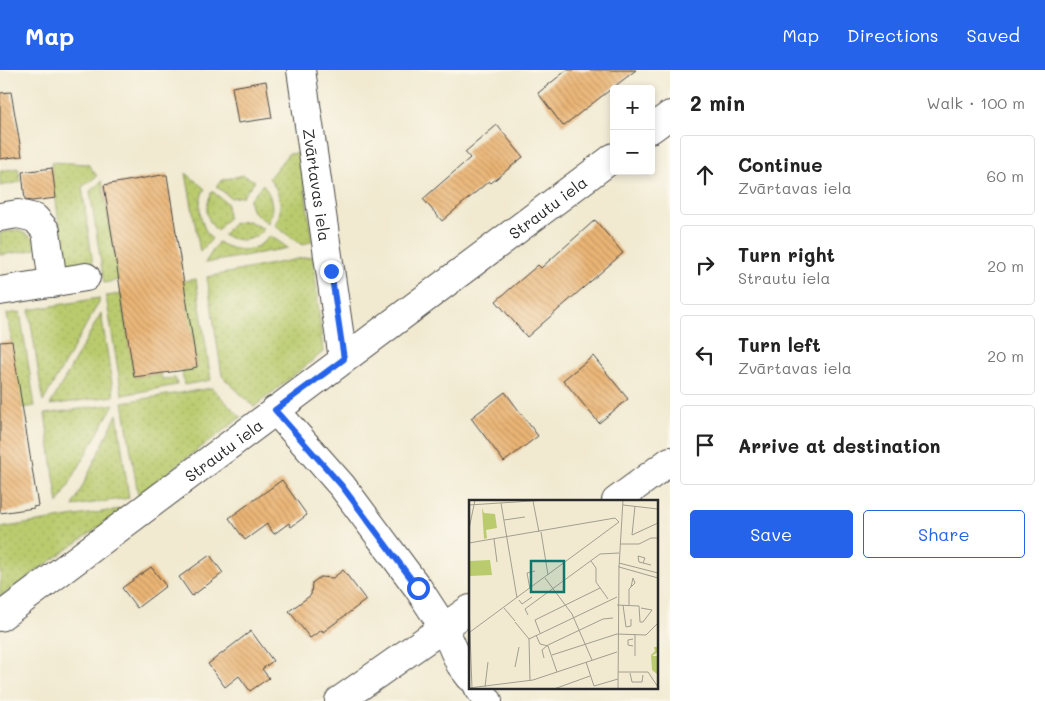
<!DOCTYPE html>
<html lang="en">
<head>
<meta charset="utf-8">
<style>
  :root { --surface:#fff; --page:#f2f2f2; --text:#222; --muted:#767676; --line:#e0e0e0; --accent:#2563eb }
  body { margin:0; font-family:Mali,sans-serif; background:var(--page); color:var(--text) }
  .controls { position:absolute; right:15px; top:15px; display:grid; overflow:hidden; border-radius:5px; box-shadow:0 2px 8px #0003 }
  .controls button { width:45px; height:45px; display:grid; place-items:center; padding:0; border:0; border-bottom:1px solid var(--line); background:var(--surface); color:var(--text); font:25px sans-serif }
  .stop { position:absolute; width:15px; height:15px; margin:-11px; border:4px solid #2563eb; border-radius:50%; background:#fff }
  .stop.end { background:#2563eb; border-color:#fff; box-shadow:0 1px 5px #0008 }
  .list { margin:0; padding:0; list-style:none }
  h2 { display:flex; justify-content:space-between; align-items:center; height:65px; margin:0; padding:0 20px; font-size:21px }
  h2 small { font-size:16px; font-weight:400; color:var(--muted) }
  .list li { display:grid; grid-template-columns:32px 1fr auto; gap:15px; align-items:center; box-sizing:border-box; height:80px; margin:0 10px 10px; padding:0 10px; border:1px solid var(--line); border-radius:5px }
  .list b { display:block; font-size:19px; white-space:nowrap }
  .list p { margin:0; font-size:16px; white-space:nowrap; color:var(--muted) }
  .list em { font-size:16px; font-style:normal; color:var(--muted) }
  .actions { display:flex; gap:10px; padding:15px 20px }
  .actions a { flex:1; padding:11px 0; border:1px solid var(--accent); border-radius:5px; text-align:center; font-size:18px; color:var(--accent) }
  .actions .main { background:var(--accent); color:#fff }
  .icon { flex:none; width:28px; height:28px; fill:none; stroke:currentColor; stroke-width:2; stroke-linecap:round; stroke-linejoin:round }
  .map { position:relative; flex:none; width:670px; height:631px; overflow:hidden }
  header { display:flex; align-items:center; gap:30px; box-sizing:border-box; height:70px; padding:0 25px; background:var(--accent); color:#fff }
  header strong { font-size:24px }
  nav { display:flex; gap:28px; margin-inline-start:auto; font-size:18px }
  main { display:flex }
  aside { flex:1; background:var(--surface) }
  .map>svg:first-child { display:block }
  .grass { fill:url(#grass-dots); stroke:#727b4c }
  .building { fill:url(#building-back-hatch) }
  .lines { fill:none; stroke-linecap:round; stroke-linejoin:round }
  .minor-casing { stroke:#494844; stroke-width:30 }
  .minor { stroke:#fff; stroke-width:28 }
  .route { stroke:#2563eb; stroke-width:6 }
  .labels { text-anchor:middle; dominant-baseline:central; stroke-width:4; stroke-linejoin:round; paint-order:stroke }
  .street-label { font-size:16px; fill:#2b2b2b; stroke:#fbf7ec }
  .inset-road { fill:none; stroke:#a29e8f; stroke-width:1 }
  .view { fill:#0f766e; fill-opacity:0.15; stroke:#0f766e; stroke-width:2.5 }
  .inset-edge { fill:none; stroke:#2b2b2b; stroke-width:2.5 }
</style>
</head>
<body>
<header>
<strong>Map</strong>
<nav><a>Map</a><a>Directions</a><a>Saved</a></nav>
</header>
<main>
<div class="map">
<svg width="670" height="631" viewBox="0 0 670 631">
  <defs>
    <pattern id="grass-dots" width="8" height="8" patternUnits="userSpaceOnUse" patternTransform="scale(1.25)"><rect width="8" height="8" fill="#bacb6e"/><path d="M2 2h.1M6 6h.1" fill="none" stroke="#a0ae5f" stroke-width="1.8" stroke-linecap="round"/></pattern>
    <pattern id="building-back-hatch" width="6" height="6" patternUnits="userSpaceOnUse" patternTransform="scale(1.25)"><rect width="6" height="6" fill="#ebb575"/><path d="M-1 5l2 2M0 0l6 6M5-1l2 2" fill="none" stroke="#bf9360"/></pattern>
  </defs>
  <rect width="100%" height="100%" fill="#fbf7ec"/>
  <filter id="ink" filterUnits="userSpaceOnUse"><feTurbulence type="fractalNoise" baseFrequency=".02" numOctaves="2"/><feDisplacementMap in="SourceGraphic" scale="10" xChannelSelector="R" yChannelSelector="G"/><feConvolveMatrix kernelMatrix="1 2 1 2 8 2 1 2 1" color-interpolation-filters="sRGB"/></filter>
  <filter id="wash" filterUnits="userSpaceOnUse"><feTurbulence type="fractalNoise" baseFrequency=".0096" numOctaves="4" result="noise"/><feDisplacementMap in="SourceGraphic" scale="20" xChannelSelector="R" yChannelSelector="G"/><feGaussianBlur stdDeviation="1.12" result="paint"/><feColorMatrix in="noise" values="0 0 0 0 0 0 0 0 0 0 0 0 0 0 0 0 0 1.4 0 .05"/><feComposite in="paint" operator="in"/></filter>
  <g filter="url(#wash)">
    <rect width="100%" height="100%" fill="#f1ead1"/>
    <g class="grass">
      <path d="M300 83 312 171 302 175 275 156C284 137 281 124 269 108L288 84Z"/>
      <polygon points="51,92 88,94 97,106 82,117 93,195 65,200"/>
      <polygon points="18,98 20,112 0,116 0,101"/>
      <path d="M186 103 205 119C195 133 201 158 212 169L200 182Z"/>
      <polygon points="243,105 255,111 243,126 231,128 216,116 223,110"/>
      <polygon points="102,111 119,210 104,213 90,121"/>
      <path d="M263 114C272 127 275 138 268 153L253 142 249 130Z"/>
      <path d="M212 121 227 133 228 148 217 161C204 147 205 138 212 121Z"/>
      <path d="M248 151 264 159C252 173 238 172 223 165L234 153Z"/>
      <polygon points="17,160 30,166 37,172 34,180 0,185 0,163"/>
      <path d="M271 166 288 178 205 193 218 172C229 179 246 183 258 176 263 173 266 169 271 166Z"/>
      <polygon points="313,186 323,282 254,337 222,306 207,207"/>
      <polygon points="196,209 211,310 184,315 182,301 193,299 193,298 197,297 183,211"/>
      <polygon points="121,224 134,307 161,304 162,309 175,308 177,315 122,325 106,226"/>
      <polygon points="99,228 99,232 43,332 29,240"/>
      <polygon points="20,242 35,336 22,338 7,244"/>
      <polygon points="101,243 114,326 50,335"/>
      <polygon points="212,318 241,347 138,425 123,332"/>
      <polygon points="114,334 58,434 45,344"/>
      <polygon points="117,344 129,428 73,436"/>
      <polygon points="126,438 0,527 0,458"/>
    </g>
    <g id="blocks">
      <g class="building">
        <polygon points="567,0 636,0 563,56 538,23"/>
        <polygon points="266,11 272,48 238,53 232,17"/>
        <polygon points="11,22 22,86 0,89 0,23"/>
        <polygon points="497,55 523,87 491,113 489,111 442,151 423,129 470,88 465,82"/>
        <polygon points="52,98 56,128 32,131 25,130 22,102"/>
        <polygon points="162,105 167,105 197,297 193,298 193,299 134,307 104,115"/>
        <polygon points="595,150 623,183 527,267 496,231 538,195 541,198"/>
        <polygon points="12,271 38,436 33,437 34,438 0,443 0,272"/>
        <polygon points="593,286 628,329 599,353 563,310"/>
        <polygon points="505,322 538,366 504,392 471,348"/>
        <polygon points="282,410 307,445 291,457 289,453 274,464 267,454 245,470 229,448"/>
        <polygon points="210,485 223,503 192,526 179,507"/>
        <polygon points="151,497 166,516 137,538 122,518"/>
        <polygon points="343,500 366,530 323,562 322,560 310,568 289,541 311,525 312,513 320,507 333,508"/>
        <polygon points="251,561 273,591 262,599 269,608 250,621 239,606 225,617 208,594"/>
      </g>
    </g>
  </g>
  <g filter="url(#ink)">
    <use href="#blocks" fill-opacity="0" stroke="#494844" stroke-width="1"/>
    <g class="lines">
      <g class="minor-casing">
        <g id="minor">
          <path id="s1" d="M301 0 343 289"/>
          <polyline points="651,59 670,45"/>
          <polyline points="0,147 18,144 35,148 46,161 53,213"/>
          <polyline points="0,221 86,207"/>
          <polyline points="275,340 342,416 418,518 444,558 460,594 470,607"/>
          <polyline points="616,431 670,391"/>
          <path id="s2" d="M0 547 614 87"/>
          <polyline points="478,617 488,631"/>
          <polyline points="339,631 470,539"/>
        </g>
      </g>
      <use href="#minor" class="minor"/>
    </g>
  </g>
  <g class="lines" filter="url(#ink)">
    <polyline class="route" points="331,201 344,289 275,340 342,416 418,518"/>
  </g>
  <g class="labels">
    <g class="street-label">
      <text stroke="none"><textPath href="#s1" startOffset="116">Zvārtavas iela</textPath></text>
      <text stroke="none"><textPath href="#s2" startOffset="684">Strautu iela</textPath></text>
      <text stroke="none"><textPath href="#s2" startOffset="279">Strautu iela</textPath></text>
    </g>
  </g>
  <g transform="translate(469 430)">
    <rect width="189" height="189" fill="#f1ead1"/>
    <path d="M13 8 15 13 26 14 28 28 17 30 18 38 15 39ZM21 60 23 75 1 76 0 61Z" fill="#bacb6e"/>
    <path d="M185 147H189V152L183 156H189L188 174 183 170 182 155 186 151Z" fill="#bacb6e"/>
    <path class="inset-road" d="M64 1 70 32M32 3 48 98M0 5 78 0M154 5 189 9M166 6 163 35 189 23M35 20 56 17M0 29 6 0M72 32 79 75M25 39 28 62M0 43 146 18 150 22M151 44H170L182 38H189M122 61 127 68V82L139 99M150 63 189 73M174 63 176 58 169 56 170 62 182 65M150 67 154 0M150 67 189 78M76 78 103 114 123 160M61 89 58 73 66 71M50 100 53 104 63 97M0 104 3 189M148 105 170 106 171 122H174L183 110 172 108M154 105 157 127 162 126V119M160 105V89L166 83 164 78 162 87M35 108 46 121M59 115 56 109 131 54 150 53M46 122 60 139M1 132 150 22M71 133 66 120 131 88M166 134V156M67 135 71 144 79 146 88 172M164 146 159 145V140L164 139M83 155 148 134 177 135 189 123M75 158 73 150 79 145 134 119 144 118M117 162 125 186 149 179M46 167 50 147M149 172H179L189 187M161 173 163 182H173L174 175M61 181 60 139 148 97M16 187 19 162M0 188 64 180 148 152M85 189 121 176M149 189 150 66"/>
    <path class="view" d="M62 61H95V92H62Z"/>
    <rect width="189" height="189" class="inset-edge"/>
  </g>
</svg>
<div class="controls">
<button>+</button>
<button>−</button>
</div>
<div class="stop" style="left:418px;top:518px"></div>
<div class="stop end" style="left:331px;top:201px"></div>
</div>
<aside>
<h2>2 min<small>Walk · 100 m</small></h2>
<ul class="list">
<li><svg class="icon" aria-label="ahead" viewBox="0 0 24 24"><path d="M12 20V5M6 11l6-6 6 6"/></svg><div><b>Continue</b><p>Zvārtavas iela</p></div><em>60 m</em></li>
<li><svg class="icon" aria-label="right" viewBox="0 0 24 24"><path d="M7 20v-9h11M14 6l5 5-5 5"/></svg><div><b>Turn right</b><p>Strautu iela</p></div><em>20 m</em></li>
<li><svg class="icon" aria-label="left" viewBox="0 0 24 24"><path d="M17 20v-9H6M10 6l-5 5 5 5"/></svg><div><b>Turn left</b><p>Zvārtavas iela</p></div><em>20 m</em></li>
<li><svg class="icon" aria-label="arrive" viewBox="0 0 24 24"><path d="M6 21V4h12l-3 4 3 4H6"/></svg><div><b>Arrive at destination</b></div></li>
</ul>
<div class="actions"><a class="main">Save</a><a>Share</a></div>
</aside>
</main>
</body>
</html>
